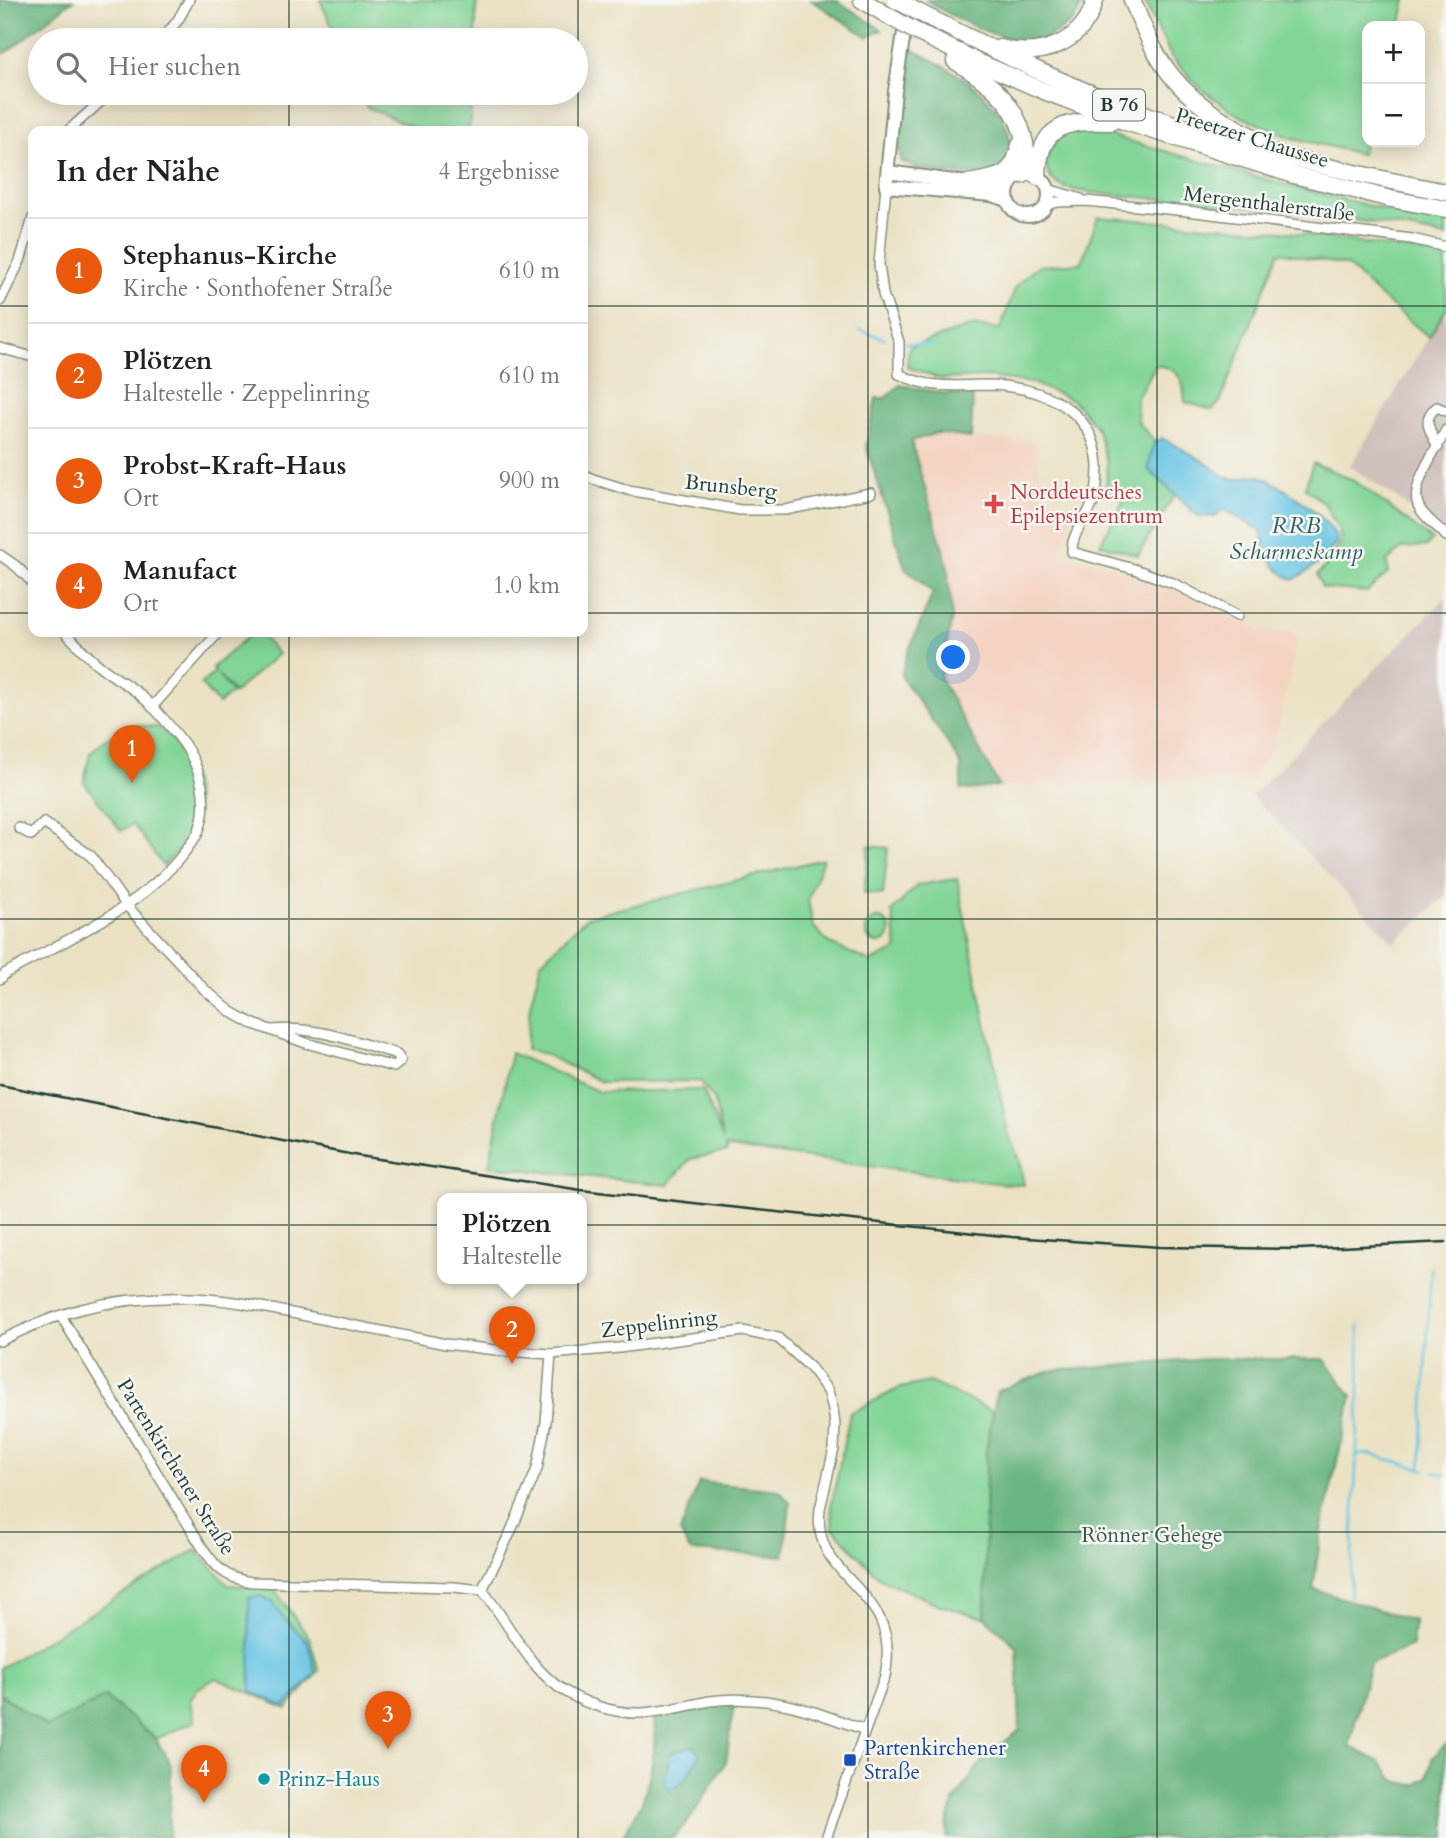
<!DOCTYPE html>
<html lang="de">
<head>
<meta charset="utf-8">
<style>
  :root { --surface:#fff; --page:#f6f6f6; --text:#222; --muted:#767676; --line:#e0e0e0; --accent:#ea580c }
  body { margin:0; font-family:Cardo,serif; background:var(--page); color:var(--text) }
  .controls { position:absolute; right:21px; top:21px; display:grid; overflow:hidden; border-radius:14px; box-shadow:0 4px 18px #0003 }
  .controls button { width:63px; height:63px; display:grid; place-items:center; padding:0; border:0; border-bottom:2px solid var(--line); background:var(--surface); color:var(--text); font:35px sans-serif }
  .you { position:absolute; left:954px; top:658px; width:24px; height:24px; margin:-18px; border:5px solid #fff; border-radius:50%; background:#1a73e8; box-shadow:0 0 0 10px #1a73e833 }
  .badge { display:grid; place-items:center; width:46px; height:46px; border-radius:50%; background:var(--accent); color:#fff; font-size:23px; font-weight:700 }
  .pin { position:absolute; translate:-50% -58px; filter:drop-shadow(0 2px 4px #0008) }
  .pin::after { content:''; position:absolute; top:37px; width:24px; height:21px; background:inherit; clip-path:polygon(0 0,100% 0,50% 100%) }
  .popup { position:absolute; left:437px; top:1193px; width:150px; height:91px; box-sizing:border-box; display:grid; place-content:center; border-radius:14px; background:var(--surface); filter:drop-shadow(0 2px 5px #0005); font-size:23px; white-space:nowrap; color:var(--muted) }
  .popup b { font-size:26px; color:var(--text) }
  .popup::after { content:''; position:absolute; left:50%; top:100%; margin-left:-14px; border:14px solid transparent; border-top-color:var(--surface) }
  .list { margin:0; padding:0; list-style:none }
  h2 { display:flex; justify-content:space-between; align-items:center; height:91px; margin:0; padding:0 28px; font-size:30px }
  h2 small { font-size:23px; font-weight:400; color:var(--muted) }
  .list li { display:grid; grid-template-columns:46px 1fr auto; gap:21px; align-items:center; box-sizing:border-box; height:105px; padding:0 28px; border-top:2px solid var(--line) }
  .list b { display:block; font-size:26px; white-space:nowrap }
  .list p { margin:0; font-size:23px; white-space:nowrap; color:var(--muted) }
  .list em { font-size:23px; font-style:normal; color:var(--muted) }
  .icon { flex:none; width:38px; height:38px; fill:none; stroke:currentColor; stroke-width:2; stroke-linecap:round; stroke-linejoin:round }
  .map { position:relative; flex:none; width:1446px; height:1838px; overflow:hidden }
  .search { position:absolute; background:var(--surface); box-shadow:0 4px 18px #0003; left:28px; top:28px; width:560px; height:77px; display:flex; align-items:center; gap:18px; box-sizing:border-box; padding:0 24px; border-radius:38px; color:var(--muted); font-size:26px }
  .panel { position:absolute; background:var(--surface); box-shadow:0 4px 18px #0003; left:28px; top:126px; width:560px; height:511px; border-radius:14px }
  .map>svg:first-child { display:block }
  .built { fill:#f4d3c0 }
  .industrial { fill:#d0c0bc }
  .green { fill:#83d597; stroke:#518966; stroke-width:2; fill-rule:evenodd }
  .forest { fill:#6ab680; stroke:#447a5a; stroke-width:2 }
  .water { fill:#65c4e4; stroke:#42808c; stroke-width:2 }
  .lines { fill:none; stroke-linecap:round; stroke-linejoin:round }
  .stream { stroke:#65c4e4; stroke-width:2.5 }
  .street-casing { stroke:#85907c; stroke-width:12 }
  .secondary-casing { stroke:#85907c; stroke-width:16 }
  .highway-casing { stroke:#85907c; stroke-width:19 }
  .street { stroke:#fff; stroke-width:9 }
  .secondary { stroke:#fff; stroke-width:12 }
  .highway { stroke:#fff; stroke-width:16 }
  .rail { stroke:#1f3d34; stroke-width:2.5 }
  .highway-bridge-casing { stroke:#85907c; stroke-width:19; stroke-linecap:butt }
  .highway-bridge { stroke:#fff; stroke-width:16 }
  .grid { fill:none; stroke:#1f3d34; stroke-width:2; stroke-opacity:0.55 }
  .health-dot { fill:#e0444e; stroke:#f6f6f2; stroke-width:2.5 }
  .transit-dot { fill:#1a4fb4; stroke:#f6f6f2; stroke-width:2.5 }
  .culture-dot { fill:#0f9aa8; stroke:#f6f6f2; stroke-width:2.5 }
  .labels { text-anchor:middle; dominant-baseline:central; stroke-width:5; stroke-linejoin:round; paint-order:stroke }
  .shield { fill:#f6f6f2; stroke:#60746d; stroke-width:2 }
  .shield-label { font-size:19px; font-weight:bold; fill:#1f3d34 }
  .street-label { font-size:21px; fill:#1f3d34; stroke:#f6f6f2 }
  .health-label { font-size:21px; fill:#be3a42; stroke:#f6f6f2; text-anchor:start }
  .park-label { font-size:21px; fill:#335b48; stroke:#f6f6f2 }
  .transit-label { font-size:21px; fill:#164399; stroke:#f6f6f2; text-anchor:start }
  .culture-label { font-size:21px; fill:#0d838f; stroke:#f6f6f2; text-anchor:start }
  .water-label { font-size:23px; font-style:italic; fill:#305f60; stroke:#f6f6f2 }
</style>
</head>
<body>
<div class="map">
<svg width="1446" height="1838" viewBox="0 0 1446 1838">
  <rect width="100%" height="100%" fill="#f6f6f2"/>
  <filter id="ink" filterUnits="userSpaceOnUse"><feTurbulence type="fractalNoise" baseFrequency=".0143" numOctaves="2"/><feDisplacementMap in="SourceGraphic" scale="14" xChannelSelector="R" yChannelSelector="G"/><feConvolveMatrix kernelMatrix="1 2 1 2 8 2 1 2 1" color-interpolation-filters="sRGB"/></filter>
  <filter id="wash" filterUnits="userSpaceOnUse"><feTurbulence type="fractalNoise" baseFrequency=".00686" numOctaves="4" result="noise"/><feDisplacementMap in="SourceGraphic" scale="28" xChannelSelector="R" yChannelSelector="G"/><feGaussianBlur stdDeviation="1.57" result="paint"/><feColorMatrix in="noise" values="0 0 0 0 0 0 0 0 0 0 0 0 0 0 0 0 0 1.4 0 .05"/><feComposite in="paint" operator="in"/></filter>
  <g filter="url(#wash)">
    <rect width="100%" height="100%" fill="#ebe2c4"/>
    <polygon class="built" points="937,433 971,438 1035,441 1044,496 1073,511 1066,537 1058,554 1144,576 1183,593 1243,624 1265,632 1292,632 1298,637 1275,742 1253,779 999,786 940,678 952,619 911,441"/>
    <g class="industrial">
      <polygon points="1446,309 1446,544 1443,539 1406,505 1350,466"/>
      <polygon points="1446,597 1446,896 1394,943 1252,796"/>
    </g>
    <g class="green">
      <polygon points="320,0 477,0 475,40 338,40"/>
      <polygon points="1144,0 1406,0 1400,26 1367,26 1367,134 1361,154 1289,137 1238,115 1201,89 1172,58"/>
      <polygon points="360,93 472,93 469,131 421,131 367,107"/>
      <path d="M1087 129C1206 162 1324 199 1446 222V237C1328 210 1207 204 1087 192 1077 190 1063 189 1055 182 1038 169 1049 143 1065 134 1071 131 1079 130 1087 129Z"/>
      <path d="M1098 217 1282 231 1433 254 1446 258V309L1429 337 1377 294 1348 266 1279 252 1220 402 1212 410 1185 402C1184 379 1180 369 1156 365L1136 399 1138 422 1155 442 1150 458 1149 470 1175 494 1138 555 1100 544 1124 500 1106 491 1107 463 1097 428 1073 400 1032 383 987 377 941 379 907 367 909 347 973 326 1000 329 1016 286 1037 266 1081 263Z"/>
      <polygon points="1313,463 1340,474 1359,484 1432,540 1427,546 1402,548 1387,562 1388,573 1367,592 1332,589 1322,587 1317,575 1334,557 1341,540 1339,530 1324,503 1305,488"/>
      <polygon points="253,632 258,632 278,654 234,693 218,675 232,693 218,704 201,684 215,672 212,668"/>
      <path d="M137 725 164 728C191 761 210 807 182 846 176 853 169 860 163 866L133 824 121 831 84 782 90 753 106 738Z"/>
      <polygon points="869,846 888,848 883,895 864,893"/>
      <polygon points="823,859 808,900 813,926 830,944 871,962 897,950 892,911 918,885 957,879 1008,1133 1019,1160 1024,1185 997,1183 726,1147 727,1152 690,1159 668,1185 489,1166 511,1053 599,1092 703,1090 723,1140 714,1100 700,1081 602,1082 542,1053 526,1050 530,1005 541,962 587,917"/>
      <circle cx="878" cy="931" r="12"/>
      <polygon points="929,1382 993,1411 986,1452 985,1618 942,1606 880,1579 833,1528 831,1507 850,1413 900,1388"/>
      <path d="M196 1550 229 1585 274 1589 310 1639 319 1671 287 1709 216 1678 197 1689 190 1701 195 1721 156 1739 105 1697 47 1727 0 1694V1668ZM272 1601 283 1617 251 1691V1653Z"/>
    </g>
    <g class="forest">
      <polygon points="0,0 73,0 7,52 0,54"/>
      <polygon points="811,0 836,0 882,30 868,37"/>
      <path d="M926 0H1083C1077 19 1074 22 1057 32 1052 34 1047 38 1042 39 1010 48 953 18 926 0Z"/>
      <path d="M909 48C944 65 1010 99 1010 144 1010 147 1010 152 1009 155 1007 161 1000 167 996 172 970 177 926 175 902 162L898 148Z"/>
      <polygon points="900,385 942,393 973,395 971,438 937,433 911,441 947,563 952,618 940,678 999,786 970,790 961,789 961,765 947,742 901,676 907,654 933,593 905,568 866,446 876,398 885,398"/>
      <polygon points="1207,1359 1324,1359 1352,1396 1321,1531 1313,1589 1414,1621 1412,1646 1370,1663 1349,1746 1380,1762 1395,1781 1416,1785 1428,1777 1432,1758 1446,1744 1446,1838 946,1838 947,1824 954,1801 986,1756 1020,1730 1017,1647 985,1618 986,1452 997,1391 1050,1371"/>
      <polygon points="699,1482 779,1490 790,1503 784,1556 690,1551 680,1532"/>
      <polygon points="0,1694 47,1727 105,1697 156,1739 171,1765 169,1838 0,1838"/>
      <path d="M713 1707H734L726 1762 690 1819 673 1838H622C628 1825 638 1812 643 1799 651 1774 657 1743 654 1717Z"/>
    </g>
    <g class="water">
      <path d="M1162 438C1176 446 1191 453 1205 462 1212 467 1219 474 1227 477 1240 483 1246 473 1258 476 1278 481 1332 520 1337 540 1334 545 1331 551 1327 555 1322 561 1299 578 1293 580 1271 569 1267 553 1260 530L1223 509 1215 517 1198 516 1149 470 1150 458 1155 442Z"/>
      <polygon points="260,1596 272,1601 283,1617 308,1642 316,1673 284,1707 251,1691 249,1598"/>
      <polygon points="694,1746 700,1754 686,1779 669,1790 664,1778 671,1753"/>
    </g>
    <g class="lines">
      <g class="stream">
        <polyline points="860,330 885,339"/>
        <polyline points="905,343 932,345"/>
        <polyline points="1358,1455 1369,1454 1426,1470"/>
        <polyline points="1421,1469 1431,1268"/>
        <polyline points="1434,1472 1446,1475"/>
        <polyline points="1350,1596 1359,1403 1359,1326"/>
      </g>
    </g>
  </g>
  <g filter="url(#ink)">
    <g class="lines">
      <g class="street-casing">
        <g id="street">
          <polyline points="162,40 178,20 189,0"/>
          <polyline points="68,131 110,93"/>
          <path d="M886 186 879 264 883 294 899 342V374C931 390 955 385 989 385 1040 387 1095 407 1098 466 1098 479 1097 491 1093 503 1086 519 1071 534 1072 552L1134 569 1173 583 1237 616"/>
          <polyline points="1048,189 1081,199"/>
          <polyline points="1048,204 1057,202 1086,201 1187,211 1412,239 1446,247"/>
          <polyline points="0,301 20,261 33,218"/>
          <polyline points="0,348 33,357"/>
          <path d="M1446 430C1437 449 1408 487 1419 507 1425 519 1438 526 1446 536"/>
          <path d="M1438 447C1431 432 1420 419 1437 407L1446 411"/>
          <polyline points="583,474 593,479 628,490 740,510 785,510 871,493"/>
          <polyline points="0,555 16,566 33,583"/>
          <polyline points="152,707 219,632"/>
          <path d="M19 828 31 835 44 823 91 856 127 906 204 989 230 1011 251 1023 306 1043 394 1067 401 1060 397 1054C356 1042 315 1025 272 1030"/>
          <path d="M0 979 6 973C67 939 151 904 191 843 194 839 198 835 199 830 211 799 198 760 178 736 166 721 152 705 138 693 124 682 108 674 95 662 84 653 75 642 65 632"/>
          <path d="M61 1316 202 1547C217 1569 225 1578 252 1582L454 1587 482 1590C508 1621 525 1662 557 1686 581 1703 613 1714 642 1713 665 1712 688 1705 710 1701 724 1699 739 1699 753 1700 792 1702 829 1717 865 1730"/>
          <path d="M0 1341C24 1329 55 1316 81 1309 134 1296 189 1295 242 1303L446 1344 504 1351 551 1354 619 1348 743 1331 778 1338 811 1368 828 1391 833 1409 835 1425 834 1449 820 1509C813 1563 858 1577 879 1617 888 1635 889 1656 885 1676L826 1838"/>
          <polyline points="482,1590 511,1531 537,1469 546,1422 551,1354"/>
        </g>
      </g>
      <g class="secondary-casing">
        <g id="secondary">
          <polyline points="909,0 895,91 886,186 992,195 1008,200"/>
          <path d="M888 172 968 183C982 187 996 188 1010 185"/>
          <circle cx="1028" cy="195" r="21"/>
        </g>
      </g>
      <g class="highway-casing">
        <g id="highway">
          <polyline points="862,0 890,17"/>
          <path d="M1132 0C1139 17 1146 34 1155 51 1178 94 1219 121 1263 142"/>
          <path d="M918 12C982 44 1045 76 1112 102 1219 143 1333 170 1446 192"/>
          <polyline points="915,31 978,62 1044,91 1126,122 1294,175 1391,199 1446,209"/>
          <path d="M1000 48C1040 59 1084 43 1095 0"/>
          <path d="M955 61C984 79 1012 98 1022 132 1027 149 1028 157 1023 175"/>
          <path d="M1038 177C1038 124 1067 120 1111 122"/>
          <path d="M968 183C998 178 1013 178 1020 145"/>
        </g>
      </g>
      <use href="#street" class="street"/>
      <use href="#secondary" class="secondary"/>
      <use href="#highway" class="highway"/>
      <polyline class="rail" points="0,1085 359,1156 581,1190 702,1204 1012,1237 1160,1247 1299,1249 1446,1242"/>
      <g class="highway-bridge-casing">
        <g id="highway-bridge">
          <polyline points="896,0 918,12"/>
          <polyline points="890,17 915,31"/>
        </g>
      </g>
      <use href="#highway-bridge" class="highway-bridge"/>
    </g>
  </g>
  <path class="grid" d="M289 0V40M578 0V131M868 0V1838M1157 0V1838M289 93V131M0 306H33M583 306H1446M0 613H33M583 613H1446M289 632V1838M578 632V1838M0 919H1446M0 1225H1446M0 1532H1446"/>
  <path class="health-dot" d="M990.5 493.5h7v7h7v7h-7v7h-7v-7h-7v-7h7z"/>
  <rect class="transit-dot" x="843" y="1753" width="14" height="14" rx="3.5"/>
  <circle class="culture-dot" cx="264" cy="1779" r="7"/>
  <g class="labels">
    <rect class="shield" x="1093" y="89.5" width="52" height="31" rx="5"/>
    <g class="shield-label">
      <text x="1119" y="105">B 76</text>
    </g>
    <g class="street-label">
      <text transform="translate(1252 138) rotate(17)">Preetzer Chaussee</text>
      <text transform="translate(1269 204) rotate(7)">Mergenthalerstraße</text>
      <text transform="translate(731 487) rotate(6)">Brunsberg</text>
      <text transform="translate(659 1324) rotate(-7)">Zeppelinring</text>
      <text transform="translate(176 1467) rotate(58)">Partenkirchener Straße</text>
    </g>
    <g class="health-label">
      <text x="1010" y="492">Norddeutsches<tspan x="1010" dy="24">Epilepsiezentrum</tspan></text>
    </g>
    <g class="park-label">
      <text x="1152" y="1535">Rönner Gehege</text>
    </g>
    <g class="transit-label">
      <text x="864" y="1748">Partenkirchener<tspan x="864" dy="24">Straße</tspan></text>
    </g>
    <g class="culture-label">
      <text x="278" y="1779">Prinz-Haus</text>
    </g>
    <g class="water-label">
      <text x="1296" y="525">RRB<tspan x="1296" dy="26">Scharmeskamp</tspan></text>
    </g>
  </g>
</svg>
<div class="controls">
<button>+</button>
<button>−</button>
</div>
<div class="you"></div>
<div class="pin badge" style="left:132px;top:783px">1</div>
<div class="pin badge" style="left:512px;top:1364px">2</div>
<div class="popup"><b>Plötzen</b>Haltestelle</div>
<div class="pin badge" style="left:388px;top:1749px">3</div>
<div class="pin badge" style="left:204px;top:1803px">4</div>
<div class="search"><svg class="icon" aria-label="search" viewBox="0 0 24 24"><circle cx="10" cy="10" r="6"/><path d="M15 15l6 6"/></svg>Hier suchen</div>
<section class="panel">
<h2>In der Nähe<small>4 Ergebnisse</small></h2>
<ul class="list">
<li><span class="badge">1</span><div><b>Stephanus-Kirche</b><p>Kirche · Sonthofener Straße</p></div><em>610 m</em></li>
<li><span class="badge">2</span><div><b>Plötzen</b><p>Haltestelle · Zeppelinring</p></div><em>610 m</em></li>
<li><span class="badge">3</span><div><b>Probst-Kraft-Haus</b><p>Ort</p></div><em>900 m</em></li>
<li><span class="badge">4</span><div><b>Manufact</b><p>Ort</p></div><em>1.0 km</em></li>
</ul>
</section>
</div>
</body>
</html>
